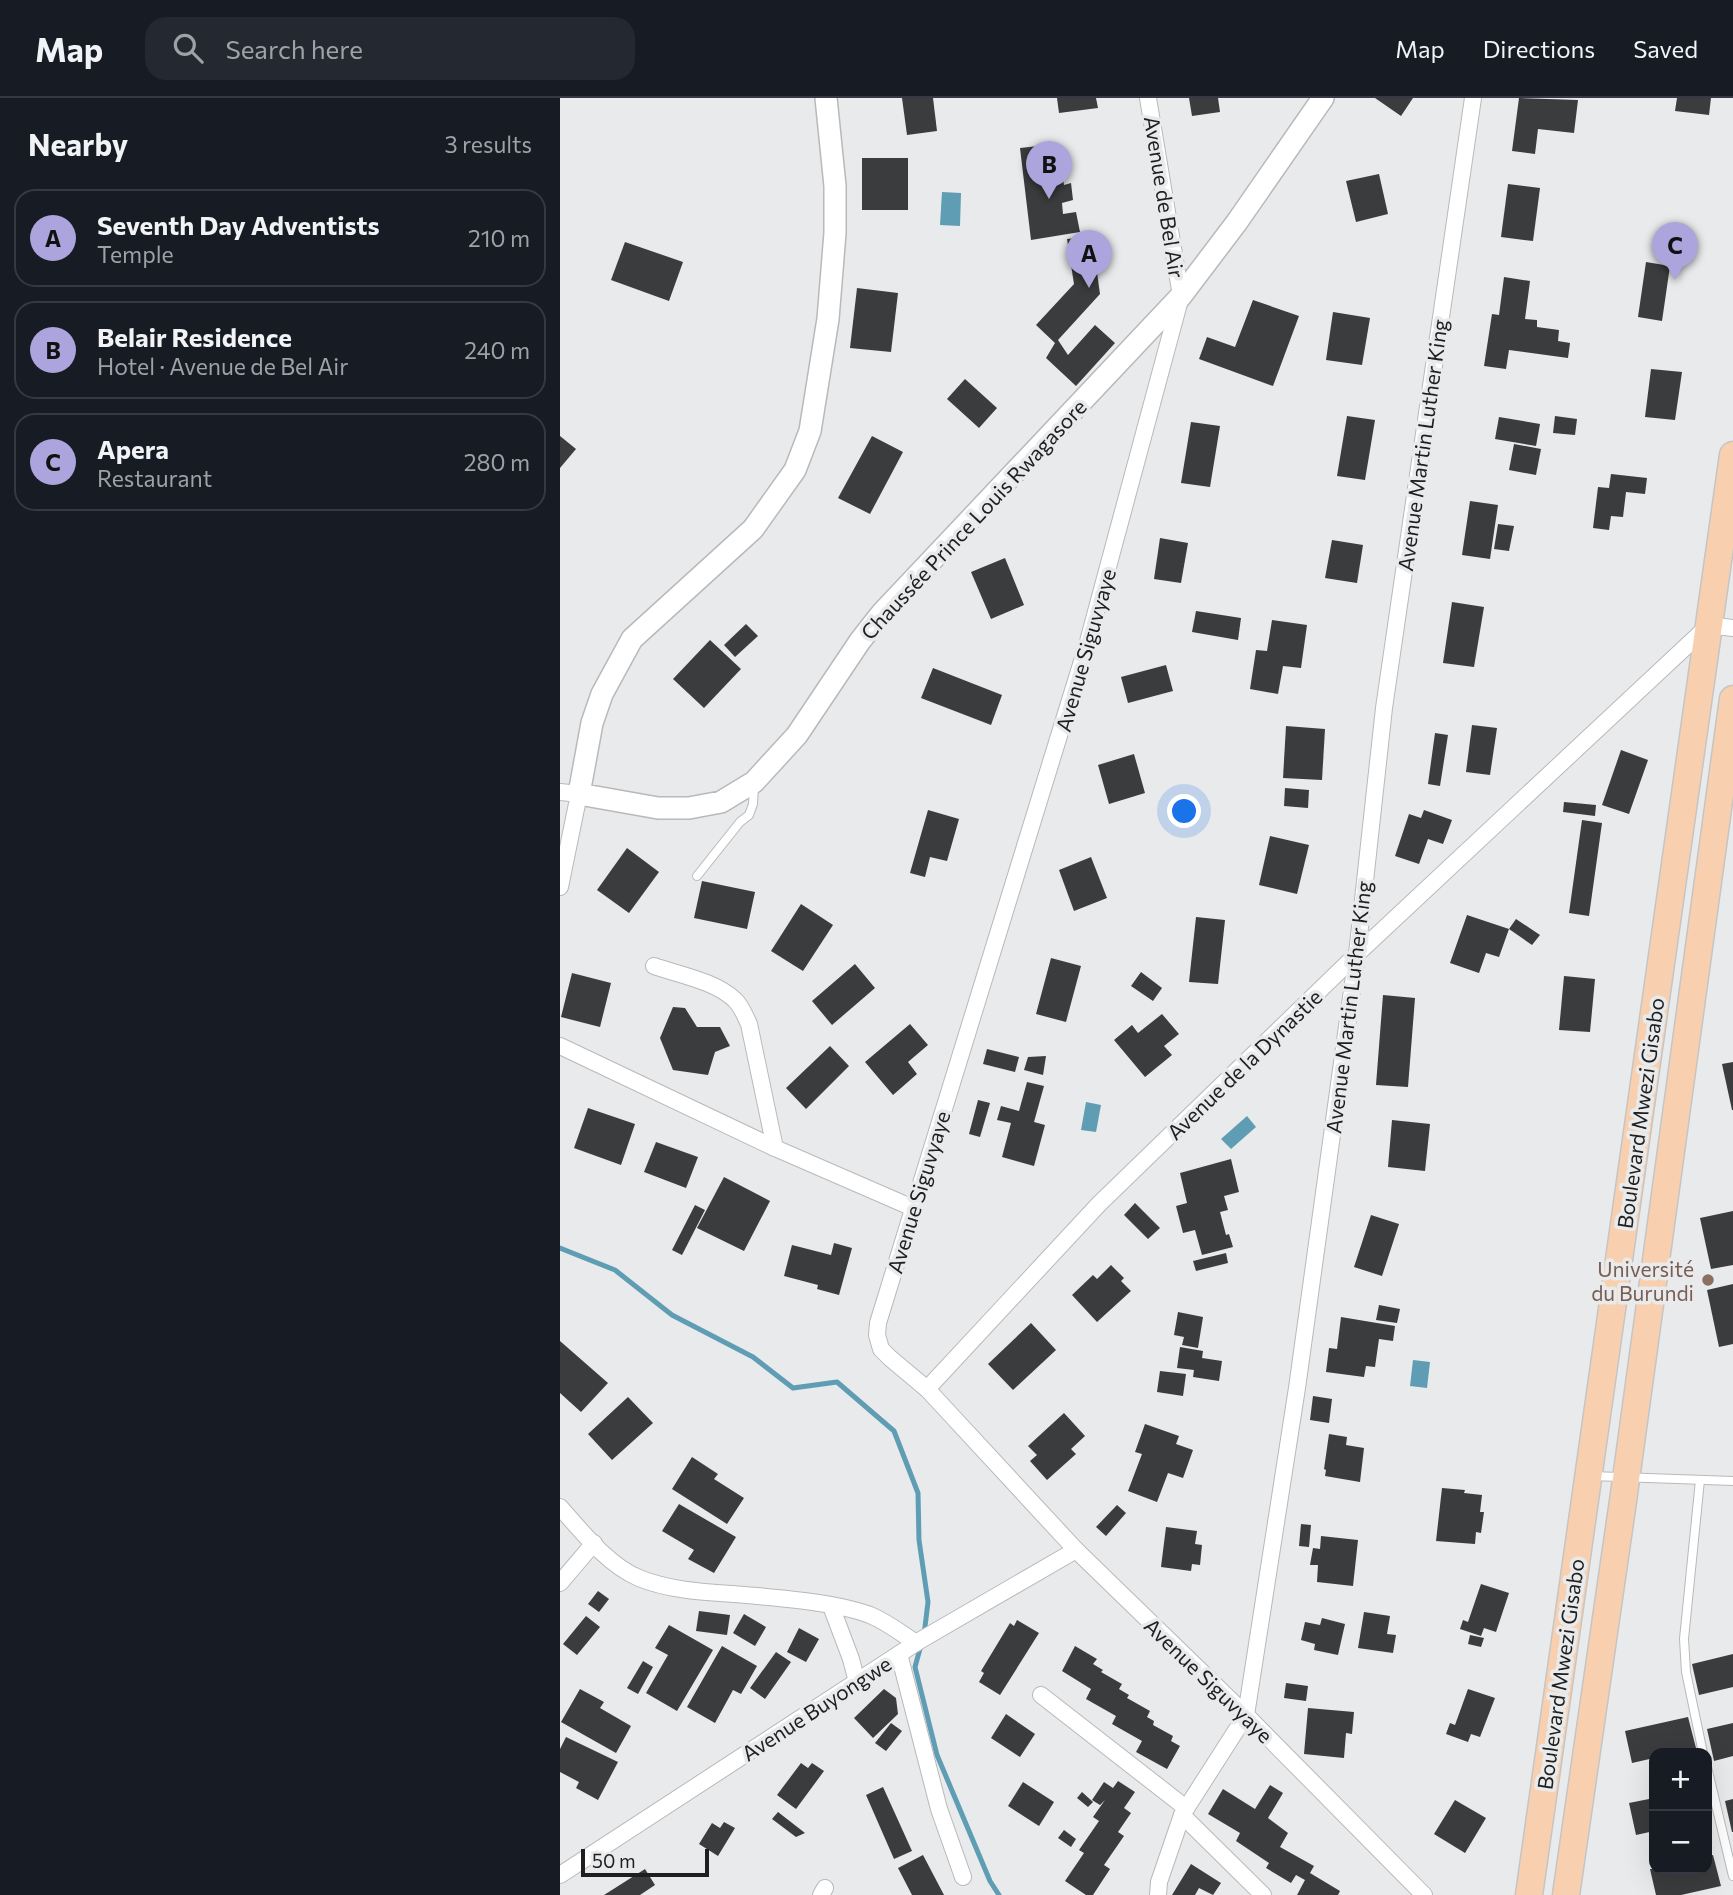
<!DOCTYPE html>
<html lang="en">
<head>
<meta charset="utf-8">
<style>
  :root { --surface:#171b24; --page:#242831; --text:#f1f3f6; --muted:#9ea1a6; --line:#363941; --accent:#aca5dd }
  body { margin:0; font-family:Commissioner,sans-serif; background:var(--page); color:var(--text) }
  .controls { position:absolute; right:21px; bottom:21px; display:grid; overflow:hidden; border-radius:14px; box-shadow:0 7px 28px #0002 }
  .controls button { width:63px; height:63px; display:grid; place-items:center; padding:0; border:0; border-bottom:2px solid var(--line); background:var(--surface); color:var(--text); font:35px sans-serif }
  .scale { position:absolute; left:21px; bottom:18px; width:128px; box-sizing:border-box; padding-left:7px; border:4px solid #1f1f20; border-top:0; font-size:19px; line-height:24px; white-space:nowrap; color:#1f1f20; -webkit-text-stroke:5px #e9eaeb; paint-order:stroke }
  .you { position:absolute; left:625px; top:714px; width:24px; height:24px; margin:-18px; border:5px solid #fff; border-radius:50%; background:#1a73e8; box-shadow:0 0 0 10px #1a73e833 }
  .badge { display:grid; place-items:center; width:46px; height:46px; border-radius:50%; background:var(--accent); color:#111; font-size:23px; font-weight:700 }
  .pin { position:absolute; translate:-50% -58px; filter:drop-shadow(0 2px 4px #0008) }
  .pin::after { content:''; position:absolute; top:37px; width:24px; height:21px; background:inherit; clip-path:polygon(0 0,100% 0,50% 100%) }
  .list { margin:0; padding:0; list-style:none }
  h2 { display:flex; justify-content:space-between; align-items:center; height:91px; margin:0; padding:0 28px; font-size:30px }
  h2 small { font-size:23px; font-weight:400; color:var(--muted) }
  .list li { display:grid; grid-template-columns:46px 1fr auto; gap:21px; align-items:center; box-sizing:border-box; height:98px; margin:0 14px 14px; padding:0 14px; border:2px solid var(--line); border-radius:21px }
  .list b { display:block; font-size:26px; white-space:nowrap }
  .list p { margin:0; font-size:23px; white-space:nowrap; color:var(--muted) }
  .list em { font-size:23px; font-style:normal; color:var(--muted) }
  .icon { flex:none; width:38px; height:38px; fill:none; stroke:currentColor; stroke-width:2; stroke-linecap:round; stroke-linejoin:round }
  .map { position:relative; flex:none; width:1173px; height:1797px; overflow:hidden }
  header { display:flex; align-items:center; gap:42px; box-sizing:border-box; height:98px; padding:0 35px; background:var(--surface); border-bottom:2px solid var(--line) }
  header strong { font-size:33px }
  nav { display:flex; gap:38px; margin-inline-start:auto; font-size:24px }
  .search { width:490px; height:63px; background:var(--page); display:flex; align-items:center; gap:18px; box-sizing:border-box; padding:0 24px; border-radius:21px; color:var(--muted); font-size:26px }
  main { display:flex }
  aside { flex:1; background:var(--surface) }
  .map>svg:first-child { display:block }
  .water { fill:#5f9db4 }
  .lines { fill:none; stroke-linecap:round; stroke-linejoin:round }
  .stream { stroke:#5f9db4; stroke-width:5 }
  .building { fill:#3b3c3d }
  .service-casing { stroke:#b9b9bb; stroke-width:10 }
  .minor-casing { stroke:#b9b9bb; stroke-width:18 }
  .tertiary-casing { stroke:#b9b9bb; stroke-width:24 }
  .primary-casing { stroke:#c5c5c5; stroke-width:29 }
  .service { stroke:#fff; stroke-width:8 }
  .minor { stroke:#fff; stroke-width:16 }
  .tertiary { stroke:#fff; stroke-width:21 }
  .primary { stroke:#f8d0af; stroke-width:26 }
  .education-dot { fill:#8d6e63; stroke:#e9eaeb; stroke-width:2.5 }
  .labels { text-anchor:middle; dominant-baseline:central; stroke-width:7; stroke-linejoin:round; paint-order:stroke }
  .street-label { font-size:21px; fill:#1f1f20; stroke:#e9eaeb }
  .education-label { font-size:21px; fill:#785e54; stroke:#e9eaeb; text-anchor:end }
</style>
</head>
<body>
<header>
<strong>Map</strong>
<div class="search"><svg class="icon" aria-label="search" viewBox="0 0 24 24"><circle cx="10" cy="10" r="6"/><path d="M15 15l6 6"/></svg>Search here</div>
<nav><a>Map</a><a>Directions</a><a>Saved</a></nav>
</header>
<main>
<aside>
<h2>Nearby<small>3 results</small></h2>
<ul class="list">
<li><span class="badge">A</span><div><b>Seventh Day Adventists</b><p>Temple</p></div><em>210 m</em></li>
<li><span class="badge">B</span><div><b>Belair Residence</b><p>Hotel · Avenue de Bel Air</p></div><em>240 m</em></li>
<li><span class="badge">C</span><div><b>Apera</b><p>Restaurant</p></div><em>280 m</em></li>
</ul>
</aside>
<div class="map">
<svg width="1173" height="1797" viewBox="0 0 1173 1797">
  <rect width="100%" height="100%" fill="#e9eaeb"/>
  <g class="water">
    <polygon points="382,94 401,95 400,128 380,127"/>
    <polygon points="526,1004 541,1007 536,1034 521,1032"/>
    <polygon points="687,1018 696,1029 671,1051 661,1041"/>
    <polygon points="853,1262 870,1264 867,1290 850,1288"/>
  </g>
  <g class="lines">
    <g class="stream">
      <polyline points="0,1150 55,1172 112,1217 193,1259 233,1290 277,1284 334,1333 358,1395 359,1442 368,1504 364,1537"/>
      <polyline points="361,1547 355,1569 377,1657 430,1783 439,1797"/>
    </g>
  </g>
  <g class="building">
    <polygon points="342,0 373,0 377,33 347,37"/>
    <polygon points="497,0 536,0 538,10 499,15"/>
    <polygon points="629,0 658,0 660,14 632,18"/>
    <polygon points="815,0 853,0 841,18"/>
    <polygon points="959,0 1018,2 1014,35 978,31 975,56 952,53"/>
    <polygon points="1117,0 1151,0 1149,17 1115,13"/>
    <polygon points="497,46 504,87 511,85 513,102 502,105 503,116 516,114 520,134 471,142 460,50"/>
    <rect x="302" y="60" width="46" height="52"/>
    <polygon points="819,76 828,116 796,124 786,83"/>
    <polygon points="948,86 980,90 973,143 941,139"/>
    <polygon points="532,138 540,196 498,242 508,257 535,227 555,245 516,288 486,260 495,245 476,227 514,186 507,141"/>
    <polygon points="65,144 123,164 109,203 51,182"/>
    <polygon points="1086,164 1110,168 1102,223 1078,219"/>
    <polygon points="944,179 970,183 965,221 977,222 977,229 999,232 998,243 1010,245 1008,260 949,252 946,271 924,268 932,216 939,217"/>
    <polygon points="297,190 338,195 331,254 290,250"/>
    <polygon points="693,202 739,218 713,288 639,261 647,239 675,249"/>
    <polygon points="773,214 810,220 802,267 766,262"/>
    <polygon points="1091,271 1122,274 1115,322 1085,319"/>
    <polygon points="405,281 437,310 419,330 387,301"/>
    <polygon points="787,318 815,322 805,382 777,378"/>
    <polygon points="995,318 1017,321 1015,337 993,335"/>
    <polygon points="939,319 980,326 976,348 935,341"/>
    <polygon points="631,324 660,328 650,389 621,385"/>
    <polygon points="0,338 16,351 0,370"/>
    <polygon points="312,338 343,354 310,416 278,400"/>
    <polygon points="954,346 981,351 976,377 949,372"/>
    <polygon points="1051,376 1087,380 1085,396 1066,394 1063,419 1051,418 1049,432 1033,430 1038,389 1049,390"/>
    <polygon points="910,403 938,407 930,461 902,457"/>
    <polygon points="938,426 954,428 949,453 934,451"/>
    <polygon points="600,440 628,445 621,485 594,481"/>
    <polygon points="772,442 803,447 797,485 765,480"/>
    <polygon points="445,460 464,507 431,521 411,474"/>
    <polygon points="892,504 924,509 914,569 883,565"/>
    <polygon points="636,513 681,520 678,542 632,534"/>
    <polygon points="712,522 747,527 741,570 723,568 718,596 690,591 696,552 707,553"/>
    <polygon points="186,526 198,538 175,559 164,547"/>
    <polygon points="150,542 181,571 144,610 113,581"/>
    <polygon points="606,567 613,593 568,605 561,579"/>
    <polygon points="373,570 442,597 431,627 361,600"/>
    <polygon points="912,627 937,630 930,677 906,674"/>
    <polygon points="726,628 765,631 762,682 723,680"/>
    <polygon points="875,635 888,637 880,688 868,686"/>
    <polygon points="1061,652 1088,662 1069,716 1042,707"/>
    <polygon points="574,656 585,695 549,706 538,667"/>
    <polygon points="725,690 749,692 748,710 724,708"/>
    <polygon points="1004,704 1036,707 1035,718 1003,714"/>
    <polygon points="368,712 399,721 387,763 370,759 365,779 350,775"/>
    <polygon points="864,712 892,722 883,746 868,741 859,766 835,758 849,716 861,720"/>
    <polygon points="1022,722 1042,725 1029,818 1009,815"/>
    <polygon points="710,738 749,747 737,796 699,787"/>
    <polygon points="67,750 99,774 69,815 37,792"/>
    <polygon points="531,759 547,800 514,813 499,772"/>
    <polygon points="142,783 195,794 187,831 134,820"/>
    <polygon points="241,806 273,827 243,873 211,853"/>
    <polygon points="907,817 949,831 956,821 980,837 972,847 949,831 939,859 926,855 919,875 890,865"/>
    <polygon points="636,819 665,822 658,886 629,884"/>
    <polygon points="491,860 521,868 506,924 476,916"/>
    <polygon points="295,866 315,890 272,927 252,903"/>
    <polygon points="581,874 602,890 593,903 571,888"/>
    <polygon points="12,875 51,885 40,929 1,919"/>
    <polygon points="1004,878 1035,881 1030,934 999,932"/>
    <polygon points="823,897 855,900 848,989 816,987"/>
    <polygon points="113,909 125,910 137,929 160,929 170,948 155,954 148,977 113,972 100,940"/>
    <polygon points="602,916 619,936 604,948 612,957 585,979 554,942 572,927 578,935"/>
    <polygon points="350,926 368,947 348,964 357,976 333,997 305,964"/>
    <polygon points="270,948 289,968 246,1011 226,990"/>
    <polygon points="427,951 459,959 455,974 423,966"/>
    <polygon points="486,958 483,977 464,972 468,959"/>
    <polygon points="1173,964 1173,1012 1172,1012 1162,966"/>
    <polygon points="467,984 484,988 474,1024 485,1027 474,1068 442,1059 451,1025 437,1022 441,1008 459,1013"/>
    <polygon points="418,1002 430,1005 420,1039 409,1036"/>
    <polygon points="28,1010 75,1026 61,1067 14,1050"/>
    <polygon points="832,1022 870,1026 865,1073 828,1069"/>
    <polygon points="96,1044 138,1059 126,1090 84,1074"/>
    <polygon points="671,1061 679,1094 664,1098 668,1112 660,1114 666,1137 669,1136 673,1149 642,1157 635,1132 623,1135 616,1108 627,1105 620,1075"/>
    <polygon points="164,1079 210,1103 184,1153 137,1130"/>
    <polygon points="575,1105 600,1130 588,1141 564,1117"/>
    <polygon points="135,1107 145,1112 122,1157 112,1152"/>
    <polygon points="1173,1113 1173,1167 1151,1171 1140,1120"/>
    <polygon points="811,1117 839,1126 822,1178 794,1169"/>
    <polygon points="274,1145 292,1150 279,1197 257,1191 258,1187 224,1178 232,1147 271,1157"/>
    <polygon points="666,1155 668,1165 636,1173 633,1163"/>
    <polygon points="551,1167 564,1180 561,1183 571,1193 537,1224 512,1197 533,1177 537,1181"/>
    <polygon points="1173,1186 1173,1246 1159,1249 1147,1192"/>
    <polygon points="819,1207 840,1211 837,1225 816,1222"/>
    <polygon points="618,1214 643,1219 638,1250 622,1247 624,1239 614,1237"/>
    <polygon points="781,1219 835,1228 833,1243 819,1241 815,1269 806,1268 804,1279 766,1274 769,1250 777,1251"/>
    <polygon points="471,1225 496,1252 453,1292 428,1266"/>
    <polygon points="0,1243 48,1285 21,1314 0,1295"/>
    <polygon points="620,1249 643,1253 642,1260 662,1263 659,1283 633,1279 634,1272 617,1270"/>
    <polygon points="600,1273 626,1276 623,1298 597,1294"/>
    <polygon points="753,1298 772,1301 769,1325 750,1322"/>
    <polygon points="68,1299 93,1325 52,1362 28,1336"/>
    <polygon points="504,1315 525,1338 511,1351 516,1356 487,1382 470,1363 477,1357 468,1348"/>
    <polygon points="585,1326 619,1338 616,1346 633,1352 623,1380 608,1375 597,1404 568,1393 582,1356 575,1354"/>
    <polygon points="769,1336 787,1339 786,1347 804,1350 800,1384 765,1378 766,1372 764,1371"/>
    <polygon points="132,1359 158,1376 154,1381 184,1400 167,1426 112,1391"/>
    <polygon points="882,1390 905,1392 904,1395 922,1397 920,1414 924,1414 921,1435 916,1434 915,1446 876,1443"/>
    <polygon points="119,1406 176,1439 154,1475 128,1461 134,1452 102,1433"/>
    <polygon points="557,1407 566,1415 546,1438 536,1429"/>
    <polygon points="741,1426 751,1427 749,1449 739,1448"/>
    <polygon points="606,1429 637,1433 635,1446 642,1447 640,1467 632,1466 631,1473 601,1469"/>
    <polygon points="761,1438 798,1442 793,1488 757,1484 758,1467 750,1467 753,1450 760,1451"/>
    <polygon points="921,1486 949,1495 936,1534 924,1530 921,1538 900,1531 903,1522 908,1524"/>
    <polygon points="38,1493 49,1501 39,1514 28,1506"/>
    <polygon points="139,1513 170,1517 167,1537 136,1533"/>
    <polygon points="804,1514 830,1518 827,1536 836,1537 833,1555 798,1550"/>
    <polygon points="184,1516 206,1529 195,1548 173,1535"/>
    <polygon points="26,1518 40,1529 17,1557 3,1546"/>
    <polygon points="762,1520 785,1526 778,1557 754,1552 755,1546 741,1542 745,1524 760,1527"/>
    <polygon points="457,1522 479,1535 440,1597 419,1584 424,1575 421,1573 450,1525 454,1528"/>
    <polygon points="109,1527 153,1552 117,1613 86,1595 108,1557 95,1550"/>
    <polygon points="239,1530 259,1541 246,1564 227,1554"/>
    <polygon points="910,1537 924,1540 921,1549 908,1546"/>
    <polygon points="162,1548 197,1568 181,1596 173,1592 155,1625 127,1609"/>
    <polygon points="515,1548 537,1561 533,1566 543,1572 541,1574 562,1586 559,1591 569,1597 567,1600 590,1613 587,1619 594,1623 593,1627 613,1638 611,1643 620,1648 607,1671 576,1654 582,1643 552,1626 556,1618 526,1601 531,1591 502,1573"/>
    <polygon points="216,1554 231,1564 205,1601 190,1590"/>
    <polygon points="1173,1556 1173,1589 1139,1597 1132,1566"/>
    <polygon points="83,1563 93,1569 78,1596 67,1590"/>
    <polygon points="726,1585 748,1588 746,1603 724,1600"/>
    <polygon points="20,1591 44,1604 40,1610 71,1628 56,1655 1,1624"/>
    <polygon points="324,1591 336,1600 338,1616 313,1640 294,1620"/>
    <polygon points="908,1591 935,1600 920,1639 911,1636 908,1644 886,1636 890,1625 895,1627"/>
    <polygon points="748,1610 794,1614 792,1636 786,1635 784,1660 744,1656"/>
    <polygon points="446,1616 475,1636 460,1659 431,1640"/>
    <polygon points="1128,1619 1136,1650 1113,1655 1094,1655 1094,1660 1072,1665 1065,1633"/>
    <polygon points="331,1625 342,1633 326,1653 315,1645"/>
    <polygon points="1173,1625 1173,1658 1154,1663 1147,1631"/>
    <polygon points="6,1639 58,1664 38,1702 16,1690 19,1684 0,1674 0,1651"/>
    <polygon points="241,1665 248,1670 252,1665 264,1673 236,1711 217,1697"/>
    <polygon points="558,1683 575,1694 564,1710 571,1715 558,1734 564,1738 544,1767 550,1771 533,1797 526,1797 505,1783 524,1755 519,1752 539,1723 533,1719 545,1702 540,1707 532,1702 544,1684 553,1690"/>
    <polygon points="463,1684 494,1704 479,1728 448,1708"/>
    <polygon points="710,1687 723,1695 708,1720 728,1735 720,1749 754,1768 750,1775 780,1793 778,1797 737,1797 745,1782 736,1777 731,1785 706,1770 709,1765 676,1743 680,1735 648,1716 663,1691 695,1711"/>
    <polygon points="323,1689 352,1753 334,1761 306,1697"/>
    <polygon points="522,1694 533,1704 528,1709 517,1700"/>
    <polygon points="1094,1700 1094,1733 1076,1737 1069,1705"/>
    <polygon points="1173,1701 1173,1734 1172,1734 1165,1703"/>
    <polygon points="895,1702 926,1720 905,1755 874,1736"/>
    <polygon points="218,1714 245,1735 236,1739 212,1721"/>
    <polygon points="164,1724 175,1730 158,1758 139,1746 152,1725 160,1730"/>
    <polygon points="504,1732 516,1741 511,1749 498,1740"/>
    <polygon points="363,1757 384,1797 352,1797 338,1770"/>
    <polygon points="1153,1757 1161,1788 1121,1797 1096,1797 1090,1771 1147,1771 1147,1758"/>
    <polygon points="631,1766 661,1785 653,1797 639,1790 635,1797 612,1797"/>
    <polygon points="85,1771 95,1787 80,1797 44,1797"/>
  </g>
  <g class="lines">
    <g class="service-casing">
      <g id="service">
        <polyline points="137,778 180,724 189,717 193,706 194,687"/>
        <polyline points="1031,1378 1173,1383"/>
        <polyline points="1140,1382 1124,1541 1126,1574 1143,1655"/>
        <polyline points="1147,1669 1173,1778"/>
      </g>
    </g>
    <g class="minor-casing">
      <g id="minor">
        <polyline points="588,0 621,198 527,547 318,1225 317,1237 321,1251 330,1260 367,1291 516,1452 686,1617 864,1797"/>
        <polyline points="0,694 19,696 0,789"/>
        <path d="M94 868C120 877 155 883 175 902 182 909 185 918 189 926L215 1050"/>
        <polyline points="0,948 215,1050 353,1110"/>
        <polyline points="367,1291 539,1106 797,856 1149,527 1173,530"/>
        <path d="M0 1409C22 1434 48 1467 79 1480 108 1492 142 1494 173 1496 211 1499 276 1504 310 1517 327 1524 341 1535 356 1545"/>
        <polyline points="0,1485 34,1445"/>
        <polyline points="271,1508 291,1561 297,1584"/>
        <polyline points="339,1556 379,1711 403,1779"/>
        <polyline points="481,1597 626,1710"/>
        <polyline points="622,1717 703,1797"/>
        <polyline points="0,1777 359,1543 516,1452"/>
        <polyline points="261,1797 265,1790"/>
        <polyline points="598,1797 599,1784 622,1717 686,1617 737,1290 797,856 824,610 913,0"/>
      </g>
    </g>
    <g class="tertiary-casing">
      <polyline id="tertiary" points="266,0 275,88 275,135 268,221 250,333 235,372 193,431 72,541 42,596 32,625 19,696 98,710 129,710 161,704 194,684 237,637 300,543 322,515 621,198 677,124 763,0"/>
    </g>
    <g class="primary-casing">
      <g id="primary">
        <polyline points="969,1797 1173,357"/>
        <polyline points="1006,1797 1063,1403 1173,601"/>
      </g>
    </g>
    <use href="#service" class="service"/>
    <use href="#minor" class="minor"/>
    <use href="#tertiary" class="tertiary"/>
    <use href="#primary" class="primary"/>
  </g>
  <circle class="education-dot" cx="1148" cy="1182" r="7"/>
  <g class="labels">
    <g class="street-label">
      <text transform="translate(605 99) rotate(81)">Avenue de Bel Air</text>
      <text transform="translate(862 347) rotate(-82)">Avenue Martin Luther King</text>
      <text transform="translate(413 421) rotate(-47)">Chaussée Prince Louis Rwagasore</text>
      <text transform="translate(525 552) rotate(-74)">Avenue Siguvyaye</text>
      <text transform="translate(788 909) rotate(-83)">Avenue Martin Luther King</text>
      <text transform="translate(684 966) rotate(-44)">Avenue de la Dynastie</text>
      <text transform="translate(1080 1015) rotate(-82)">Boulevard Mwezi Gisabo</text>
      <text transform="translate(358 1094) rotate(-73)">Avenue Siguvyaye</text>
      <text transform="translate(1000 1576) rotate(-82)">Boulevard Mwezi Gisabo</text>
      <text transform="translate(649 1582) rotate(44)">Avenue Siguvyaye</text>
      <text transform="translate(256 1610) rotate(-33)">Avenue Buyongwe</text>
    </g>
    <g class="education-label">
      <text x="1134" y="1170">Université<tspan x="1134" dy="24">du Burundi</tspan></text>
    </g>
  </g>
</svg>
<div class="controls">
<button>+</button>
<button>−</button>
</div>
<div class="scale">50 m</div>
<div class="you"></div>
<div class="pin badge" style="left:529px;top:190px">A</div>
<div class="pin badge" style="left:489px;top:101px">B</div>
<div class="pin badge" style="left:1115px;top:182px">C</div>
</div>
</main>
</body>
</html>
